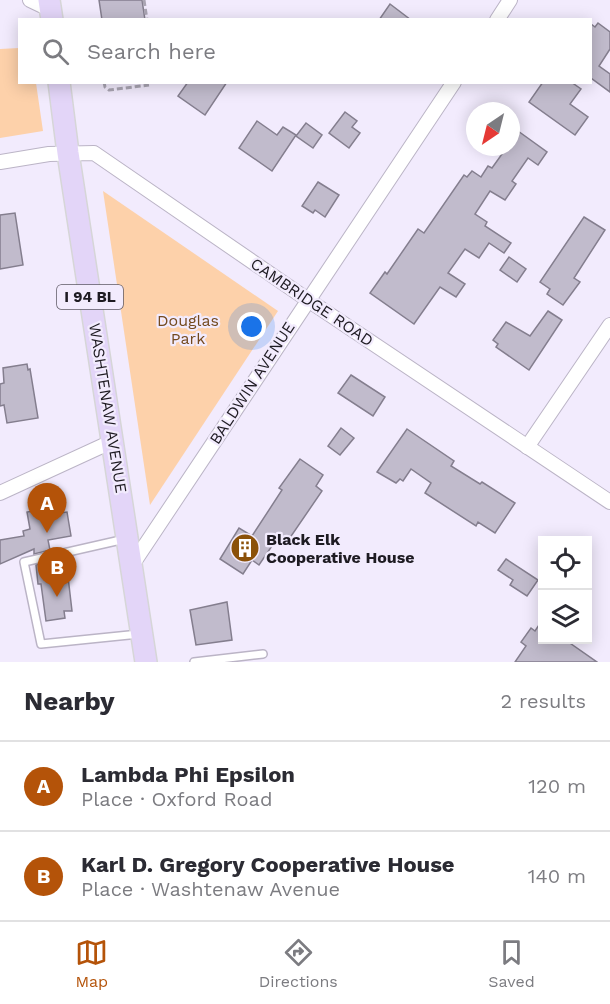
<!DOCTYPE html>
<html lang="en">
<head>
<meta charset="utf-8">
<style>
  :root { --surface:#fff; --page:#f2f2f3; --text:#2b2b33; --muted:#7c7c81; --line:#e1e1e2; --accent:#b45309 }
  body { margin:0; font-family:"Work Sans",sans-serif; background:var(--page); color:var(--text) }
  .controls { position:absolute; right:18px; bottom:18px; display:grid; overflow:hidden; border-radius:0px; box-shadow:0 3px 15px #0003 }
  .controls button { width:54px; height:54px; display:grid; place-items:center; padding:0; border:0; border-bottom:2px solid var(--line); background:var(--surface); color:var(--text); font:30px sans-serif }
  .compass { position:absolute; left:466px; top:102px; width:54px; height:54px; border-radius:50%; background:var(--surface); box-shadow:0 3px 15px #0003; rotate:215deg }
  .you { position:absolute; left:252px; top:327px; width:21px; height:21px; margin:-15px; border:4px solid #fff; border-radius:50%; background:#1a73e8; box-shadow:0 0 0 9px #1a73e833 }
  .badge { display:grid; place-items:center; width:39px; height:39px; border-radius:50%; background:var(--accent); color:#fff; font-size:20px; font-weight:700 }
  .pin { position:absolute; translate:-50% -50px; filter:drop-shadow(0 2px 3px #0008) }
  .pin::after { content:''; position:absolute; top:32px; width:21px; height:18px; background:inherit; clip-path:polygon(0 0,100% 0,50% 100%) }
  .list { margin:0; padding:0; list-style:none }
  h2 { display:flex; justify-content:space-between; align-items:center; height:78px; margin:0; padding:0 24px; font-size:26px }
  h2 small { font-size:20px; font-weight:400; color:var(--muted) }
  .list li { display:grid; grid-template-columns:39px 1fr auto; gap:18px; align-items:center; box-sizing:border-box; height:90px; padding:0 24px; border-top:2px solid var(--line) }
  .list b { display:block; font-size:22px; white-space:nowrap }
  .list p { margin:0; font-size:20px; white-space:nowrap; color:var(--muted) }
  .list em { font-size:20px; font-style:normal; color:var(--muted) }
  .icon { flex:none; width:33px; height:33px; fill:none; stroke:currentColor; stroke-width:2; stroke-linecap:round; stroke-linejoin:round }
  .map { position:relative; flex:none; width:610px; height:662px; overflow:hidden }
  .search { position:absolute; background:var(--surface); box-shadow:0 3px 15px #0003; left:18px; right:18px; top:18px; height:66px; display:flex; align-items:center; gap:15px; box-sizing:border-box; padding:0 21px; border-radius:0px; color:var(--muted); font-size:22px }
  .sheet { height:258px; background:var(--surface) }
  nav { display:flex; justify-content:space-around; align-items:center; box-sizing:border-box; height:84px; border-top:2px solid var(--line); background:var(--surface); font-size:16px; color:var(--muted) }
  nav a { display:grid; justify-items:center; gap:3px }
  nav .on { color:var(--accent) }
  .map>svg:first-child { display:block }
  .green { fill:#fdd1aa }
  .building { fill:#c1bbcc; stroke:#847e8e; stroke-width:1.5 }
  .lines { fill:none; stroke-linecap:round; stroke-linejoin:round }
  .lane-casing { stroke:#bbb4c6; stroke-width:10 }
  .street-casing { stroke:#bbb4c6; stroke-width:16 }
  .primary-casing { stroke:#d6d6d7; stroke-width:24 }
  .path { stroke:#aaa5b3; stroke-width:3; stroke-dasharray:6 3; stroke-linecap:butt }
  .lane { stroke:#fff; stroke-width:7 }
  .street { stroke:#fff; stroke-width:14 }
  .primary { stroke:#e3d5f8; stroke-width:21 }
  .labels { text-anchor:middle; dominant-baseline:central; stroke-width:4.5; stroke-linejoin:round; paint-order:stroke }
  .shield { fill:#f2ebfd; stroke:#5e5964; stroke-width:1.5 }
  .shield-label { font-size:15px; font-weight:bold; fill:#1e1b22 }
  .street-label { font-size:16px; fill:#1e1b22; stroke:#f2ebfd }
  .park-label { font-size:16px; fill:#744a1f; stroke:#f2ebfd }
  .poi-label { font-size:16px; font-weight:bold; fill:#1e1b22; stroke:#f2ebfd; text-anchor:start }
</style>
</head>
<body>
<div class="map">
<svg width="610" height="662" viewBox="0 0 610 662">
  <rect width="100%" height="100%" fill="#f2ebfd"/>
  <g class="green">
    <polygon points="19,48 20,82 36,83 43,131 0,138 0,49"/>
    <polygon points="103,191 278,311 150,505"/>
  </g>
  <g class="building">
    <polygon points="99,0 142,0 145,20 102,20"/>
    <polygon points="390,4 411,20 379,20"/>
    <polygon points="598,23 610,32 610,49 599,66 610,74 610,92 591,78 591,24 595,27"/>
    <polygon points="188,82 227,82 205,115 178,96"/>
    <polygon points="543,82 571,82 581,89 570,104 588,117 575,135 529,102"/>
    <polygon points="345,112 357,121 352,127 360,133 349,148 329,133"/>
    <polygon points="257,121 277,135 283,127 296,135 272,171 239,148"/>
    <polygon points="306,123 322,135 313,148 296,136"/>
    <polygon points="518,131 547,152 538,165 528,158 512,181 516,184 505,200 490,191 475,214 487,222 485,226 511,243 504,253 489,243 479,258 465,249 448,273 465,284 456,297 440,287 414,324 370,293 385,272 387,274 418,229 424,233 464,175 467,177 472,171 481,177 488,166 492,168 507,147 511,147 511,141"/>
    <polygon points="318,182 339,195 325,217 315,210 313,213 302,206"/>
    <polygon points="15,213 23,265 0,269 0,215"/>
    <polygon points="584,217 605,230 574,278 580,282 563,305 547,294 550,289 540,282"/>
    <polygon points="509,257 526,269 517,282 500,270"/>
    <polygon points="548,311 562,320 529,370 496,347 498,344 493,340 506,322 530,336"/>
    <polygon points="27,364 28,370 30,369 38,418 7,423 4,405 0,406 0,384 4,383 3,368"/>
    <polygon points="351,375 385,397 373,416 338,393"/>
    <polygon points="341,428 354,438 340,455 328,446"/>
    <polygon points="407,429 454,461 451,466 480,484 482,482 515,503 495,533 478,522 476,526 425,493 431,483 411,469 403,481 400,479 396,483 377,472"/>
    <polygon points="300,459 323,475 316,486 322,491 285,545 276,540 259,565 252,560 243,574 220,559 239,528 252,536 282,490 279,488"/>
    <polygon points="51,508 53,514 67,512 71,536 48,540 50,550 34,554 34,549 0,564 0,540 24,536 23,531 30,529 27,512"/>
    <polygon points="506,559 538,580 527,596 510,585 513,580 498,570"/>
    <polygon points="52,561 54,569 67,568 72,611 64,611 65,618 46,621 41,584 38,584 36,565"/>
    <polygon points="227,602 232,640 196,645 190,610"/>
    <polygon points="543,619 543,639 564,639 597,662 515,662 526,646 521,642 531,628 535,631"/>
  </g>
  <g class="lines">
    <g class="lane-casing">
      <g id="lane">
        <polyline points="125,539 24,562 41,644 139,634"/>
        <polyline points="194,662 263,654"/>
      </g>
    </g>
    <g class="street-casing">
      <g id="street">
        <polyline points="30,0 51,10"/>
        <polyline points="497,20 510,0"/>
        <polyline points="0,162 49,154 94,153 308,300 610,502"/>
        <polyline points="527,447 610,325"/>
        <polyline points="0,493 113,441"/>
        <polyline points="132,565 454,82"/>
      </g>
    </g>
    <g class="primary-casing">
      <g id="primary">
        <polyline points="49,0 52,20"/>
        <polyline points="59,82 68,153 146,662"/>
      </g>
    </g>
    <g class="path">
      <polyline points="144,0 147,20"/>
      <polyline points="104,82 105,87 109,90 149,85"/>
    </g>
    <use href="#lane" class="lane"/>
    <use href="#street" class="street"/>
    <use href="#primary" class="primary"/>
  </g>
  <defs>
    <g id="building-disc" transform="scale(1.5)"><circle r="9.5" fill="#8b5109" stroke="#f2ebfd"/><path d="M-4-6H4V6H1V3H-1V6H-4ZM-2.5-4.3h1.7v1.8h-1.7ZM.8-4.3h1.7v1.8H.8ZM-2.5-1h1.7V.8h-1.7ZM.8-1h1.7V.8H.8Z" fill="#fff"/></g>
  </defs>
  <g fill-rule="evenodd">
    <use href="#building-disc" x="245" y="548"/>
  </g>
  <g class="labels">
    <rect class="shield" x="57" y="285" width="66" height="24" rx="4.5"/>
    <g class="shield-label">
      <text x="90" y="297">I 94 BL</text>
    </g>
    <g class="street-label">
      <text transform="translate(312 302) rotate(34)">CAMBRIDGE ROAD</text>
      <text transform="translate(252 383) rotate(-57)">BALDWIN AVENUE</text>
      <text transform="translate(108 408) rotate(81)">WASHTENAW AVENUE</text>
    </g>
    <g class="park-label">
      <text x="188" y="320">Douglas<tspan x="188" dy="18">Park</tspan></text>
    </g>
    <g class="poi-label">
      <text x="266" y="539">Black Elk<tspan x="266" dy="18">Cooperative House</tspan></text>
    </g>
  </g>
</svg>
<div class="controls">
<button><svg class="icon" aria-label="locate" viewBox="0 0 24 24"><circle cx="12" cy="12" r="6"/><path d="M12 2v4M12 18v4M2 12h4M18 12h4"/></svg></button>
<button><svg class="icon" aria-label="layers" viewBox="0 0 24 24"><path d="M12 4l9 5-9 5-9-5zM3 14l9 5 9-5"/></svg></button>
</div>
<svg class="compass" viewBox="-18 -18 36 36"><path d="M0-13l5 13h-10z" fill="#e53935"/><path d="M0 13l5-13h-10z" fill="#7c7c81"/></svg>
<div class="you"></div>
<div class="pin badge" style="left:47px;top:533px">A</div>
<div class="pin badge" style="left:57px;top:597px">B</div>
<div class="search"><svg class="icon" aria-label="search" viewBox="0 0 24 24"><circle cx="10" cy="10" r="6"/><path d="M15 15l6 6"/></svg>Search here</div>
</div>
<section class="sheet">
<h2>Nearby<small>2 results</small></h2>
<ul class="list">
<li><span class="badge">A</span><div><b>Lambda Phi Epsilon</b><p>Place · Oxford Road</p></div><em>120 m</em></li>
<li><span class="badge">B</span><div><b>Karl D. Gregory Cooperative House</b><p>Place · Washtenaw Avenue</p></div><em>140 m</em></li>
</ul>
</section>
<nav>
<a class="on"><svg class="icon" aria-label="map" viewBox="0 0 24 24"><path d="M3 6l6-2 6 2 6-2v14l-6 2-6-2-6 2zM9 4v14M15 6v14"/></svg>Map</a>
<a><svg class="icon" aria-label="directions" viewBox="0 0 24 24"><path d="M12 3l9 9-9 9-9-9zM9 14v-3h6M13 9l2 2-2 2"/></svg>Directions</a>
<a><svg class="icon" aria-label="saved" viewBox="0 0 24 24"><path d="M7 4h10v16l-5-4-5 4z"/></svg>Saved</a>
</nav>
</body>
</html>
